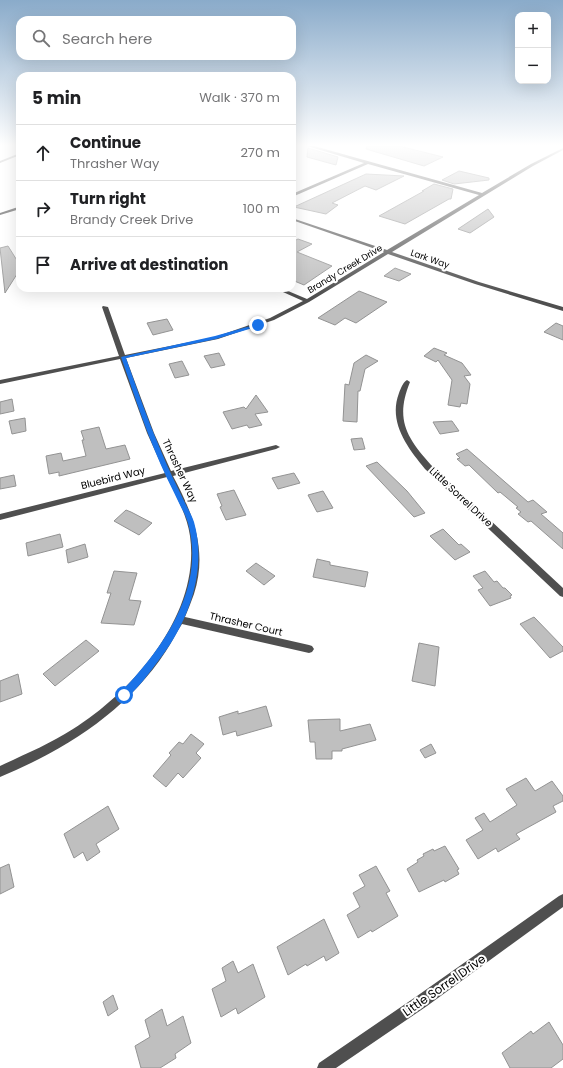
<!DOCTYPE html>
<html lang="en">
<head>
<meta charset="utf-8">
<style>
  :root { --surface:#fff; --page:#f2f2f2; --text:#202124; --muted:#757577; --line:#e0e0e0 }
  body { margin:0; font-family:Poppins,sans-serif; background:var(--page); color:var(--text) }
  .controls { position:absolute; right:12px; top:12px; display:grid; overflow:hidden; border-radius:8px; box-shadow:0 4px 16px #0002 }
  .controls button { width:36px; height:36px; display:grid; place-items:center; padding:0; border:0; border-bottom:1px solid var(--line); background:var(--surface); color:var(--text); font:20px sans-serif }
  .stop { position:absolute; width:12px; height:12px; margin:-9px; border:3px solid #1a73e8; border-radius:50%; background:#fff }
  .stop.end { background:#1a73e8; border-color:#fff; box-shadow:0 1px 4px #0008 }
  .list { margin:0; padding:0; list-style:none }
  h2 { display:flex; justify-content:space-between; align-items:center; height:52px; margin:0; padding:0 16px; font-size:17px }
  h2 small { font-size:13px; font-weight:400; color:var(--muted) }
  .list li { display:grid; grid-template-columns:26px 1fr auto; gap:12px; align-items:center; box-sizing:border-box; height:56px; padding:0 16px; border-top:1px solid var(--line) }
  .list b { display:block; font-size:15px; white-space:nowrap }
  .list p { margin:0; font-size:13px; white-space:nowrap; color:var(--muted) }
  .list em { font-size:13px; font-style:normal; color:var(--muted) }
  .icon { flex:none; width:22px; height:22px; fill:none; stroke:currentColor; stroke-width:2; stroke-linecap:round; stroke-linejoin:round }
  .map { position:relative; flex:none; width:563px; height:1068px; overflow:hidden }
  .search { position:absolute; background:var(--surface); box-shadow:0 4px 16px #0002; left:16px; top:16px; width:280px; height:44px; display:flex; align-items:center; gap:10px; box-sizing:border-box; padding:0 14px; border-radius:12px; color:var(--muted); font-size:15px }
  .panel { position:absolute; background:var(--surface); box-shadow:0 4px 16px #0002; left:16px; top:72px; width:280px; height:220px; border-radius:12px }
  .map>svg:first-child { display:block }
  .building { fill:#bfbfbf; stroke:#939393 }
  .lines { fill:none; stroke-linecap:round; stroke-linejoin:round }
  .street { fill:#4f4f4f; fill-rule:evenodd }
  .secondary { fill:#1c1c1c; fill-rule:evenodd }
  .route { fill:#1a73e8 }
  .labels { text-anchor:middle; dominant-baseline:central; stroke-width:4; stroke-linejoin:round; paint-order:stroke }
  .far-street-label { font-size:9px; fill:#000; stroke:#fff }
  .street-label { font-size:10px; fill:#000; stroke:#fff }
  .near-street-label { font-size:12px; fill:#000; stroke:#fff }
</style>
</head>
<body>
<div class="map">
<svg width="563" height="1068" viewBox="0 0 563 1068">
  <rect width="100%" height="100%" fill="#fff"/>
  <g class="building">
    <polygon points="367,146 399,146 443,157 424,166 366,149"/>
    <polygon points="308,148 338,157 336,165 307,157"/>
    <polygon points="459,171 489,178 489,180 454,184 442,180"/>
    <polygon points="366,174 404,176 376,190 365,186 332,203 338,205 326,214 294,207"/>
    <polygon points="434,184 453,189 451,199 449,199 405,224 379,216 424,191 422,191"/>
    <polygon points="488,209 494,217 470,233 458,229"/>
    <polygon points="298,239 312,244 297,252 332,266 304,285 292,280 292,242"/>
    <polygon points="8,246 18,262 19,271 5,293 0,248"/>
    <polygon points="395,268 411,274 399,281 384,276"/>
    <polygon points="359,291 387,302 356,323 345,318 335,325 318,318"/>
    <polygon points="167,319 173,330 153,335 147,323"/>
    <polygon points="556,323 563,326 563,340 544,332"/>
    <polygon points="434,348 447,353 444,355 462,363 471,375 464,376 470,384 467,404 461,403 460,407 448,405 452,380 438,360 436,362 424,356"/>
    <polygon points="219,353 225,365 211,368 204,356"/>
    <polygon points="366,355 378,361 365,369 360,391 358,391 357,422 343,421 345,384 349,385 354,363"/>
    <polygon points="182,361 189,375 175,378 169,364"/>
    <polygon points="256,395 268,412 255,414 262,425 249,428 247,425 232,429 223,412 244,407 246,409"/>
    <polygon points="12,399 14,411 0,414 0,402"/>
    <polygon points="25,418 26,431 12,434 9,421"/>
    <polygon points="452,421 459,431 440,434 433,422"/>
    <polygon points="99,427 106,449 125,445 130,459 59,476 59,472 49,474 46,456 61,453 63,461 86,456 82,440 84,440 81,431"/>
    <polygon points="362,438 365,449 354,450 351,439"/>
    <polygon points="467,449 528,502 533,500 547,512 541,514 563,533 563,549 531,521 528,522 518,514 521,512 516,508 518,507 500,492 498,493 469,465 465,466 457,459 460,458 456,454"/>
    <polygon points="377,462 407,491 425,513 414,517 366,466"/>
    <polygon points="294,473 300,483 278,489 272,478"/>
    <polygon points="14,475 16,486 0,489 0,478"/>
    <polygon points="234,490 246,515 226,520 220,507 222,506 217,494"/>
    <polygon points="323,491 333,508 317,512 308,495"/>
    <polygon points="126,510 131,512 152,523 139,535 114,521"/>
    <polygon points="443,529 459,545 461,544 470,552 455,560 430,536"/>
    <polygon points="60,534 63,547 28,556 26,543"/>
    <polygon points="85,544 88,557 68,563 66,550"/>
    <polygon points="317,559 330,562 330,565 368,572 365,587 313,577"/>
    <polygon points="256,563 275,576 264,585 246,571"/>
    <polygon points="114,571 137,573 129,600 141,601 134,625 101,623 111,593 107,593"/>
    <polygon points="485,571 494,582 497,581 503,588 505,588 512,595 510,596 511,598 490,606 478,590 483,588 473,576"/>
    <polygon points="534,617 563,647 563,651 550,658 520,624"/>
    <polygon points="86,640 99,651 55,686 43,674"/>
    <polygon points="419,643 439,647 435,686 412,681"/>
    <polygon points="18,674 22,694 0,702 0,681"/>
    <polygon points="266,706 272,726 237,736 236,731 223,735 219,717 238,711 238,714"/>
    <polygon points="340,719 340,731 370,724 376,740 342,749 342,751 332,751 332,759 316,759 315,742 310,742 308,720"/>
    <polygon points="191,734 204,744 196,753 201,758 183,778 178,773 166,787 153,776 171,755 169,753 179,742 183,744"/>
    <polygon points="431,744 436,753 425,758 420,750"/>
    <polygon points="526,778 535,791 552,781 563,796 563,801 553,806 556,812 516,834 520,839 498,852 496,848 478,859 466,840 483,830 475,818 484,813 490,822 517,805 506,789"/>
    <polygon points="108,806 119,829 96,844 100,852 87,861 83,852 74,858 64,834"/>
    <polygon points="445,846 459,869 457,870 459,874 445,882 444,880 419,892 407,869 418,862 417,860 424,856 423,854 433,849 434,851"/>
    <polygon points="9,864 14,887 0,894 0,868"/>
    <polygon points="376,866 390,891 386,893 398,916 372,932 371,930 358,938 347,915 360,907 353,893 365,886 359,875"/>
    <polygon points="324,919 339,953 326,961 324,956 307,966 306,964 288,975 277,947"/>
    <polygon points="233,961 238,973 253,964 265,997 238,1014 236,1008 221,1017 212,989 226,981 222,968"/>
    <polygon points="113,995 118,1009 108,1016 103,1002"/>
    <polygon points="162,1009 167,1026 183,1016 191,1043 175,1054 176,1058 160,1068 141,1068 135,1046 150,1037 145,1020"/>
    <polygon points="549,1022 563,1045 563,1059 551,1068 510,1068 502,1053 531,1031 533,1034"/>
  </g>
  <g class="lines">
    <g class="street">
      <path d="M307 146H314L482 193 531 164 563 148V150L533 166 392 252 479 282 563 307V311L475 284 388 254 309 302 274 320 218 339 126 358 154 433 171 471 276 445 280 447 276 449 173 476C193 514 208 550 194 594 191 602 188 610 185 617L309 645 312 646 314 649 312 652 309 653 182 624C176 633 172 642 166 651 127 711 65 750 0 777V766C25 754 50 744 73 729 134 691 201 613 190 536 187 515 176 496 167 477L0 520V514L165 473 147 433 120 359 0 384V380L119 356 102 307 103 306 108 307 125 355 215 337 270 318 303 301 274 288H281L307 299 384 252 292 220V218L387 250 479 195 368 164 292 197V194L364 163Z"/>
      <polygon points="20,153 20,155 0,163 0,161"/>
      <path d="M407 380 410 382C395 419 406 437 431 465L563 588V597L560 596 425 469C407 447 388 422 399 393 401 388 403 382 407 380Z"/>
      <polygon points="563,894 563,907 427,1006 336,1068 317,1068 319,1063 417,996 559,896"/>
    </g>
    <polygon class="secondary" points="18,207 20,207 20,209 0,215 0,213"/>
  </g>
  <linearGradient id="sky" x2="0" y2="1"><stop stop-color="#8aabca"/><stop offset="0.49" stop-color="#fff"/><stop offset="1" stop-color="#fff" stop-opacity="0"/></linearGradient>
  <rect width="563" height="296" fill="url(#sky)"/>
  <path class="route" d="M258 324 259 326 216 339 126 358C137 389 148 421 161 451 168 469 177 486 185 503 188 509 192 516 194 522 207 568 190 619 162 656 154 666 135 694 124 699L121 697V692C164 647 206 588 188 523 186 516 182 509 179 503 171 486 162 469 155 451 142 420 132 388 121 357L215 336Z"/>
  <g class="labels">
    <g class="far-street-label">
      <text transform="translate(430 259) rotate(19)">Lark Way</text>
      <text transform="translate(345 269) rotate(-31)">Brandy Creek Drive</text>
    </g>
    <g class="street-label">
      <text transform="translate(180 471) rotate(65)">Thrasher Way</text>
      <text transform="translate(113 478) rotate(-14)">Bluebird Way</text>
      <text transform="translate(461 497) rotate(43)">Little Sorrel Drive</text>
      <text transform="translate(246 624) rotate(13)">Thrasher Court</text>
    </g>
    <g class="near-street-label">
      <text transform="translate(444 985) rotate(-35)">Little Sorrel Drive</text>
    </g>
  </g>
</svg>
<div class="controls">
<button>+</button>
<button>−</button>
</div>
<div class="stop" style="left:124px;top:695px"></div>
<div class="stop end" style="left:258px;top:325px"></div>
<div class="search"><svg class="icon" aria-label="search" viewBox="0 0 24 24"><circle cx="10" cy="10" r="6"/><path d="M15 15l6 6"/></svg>Search here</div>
<section class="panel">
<h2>5 min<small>Walk · 370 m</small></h2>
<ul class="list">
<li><svg class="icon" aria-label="ahead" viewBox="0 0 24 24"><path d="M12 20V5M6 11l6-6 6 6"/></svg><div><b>Continue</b><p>Thrasher Way</p></div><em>270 m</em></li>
<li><svg class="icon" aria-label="right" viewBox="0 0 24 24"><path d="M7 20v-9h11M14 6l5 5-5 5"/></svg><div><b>Turn right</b><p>Brandy Creek Drive</p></div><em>100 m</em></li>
<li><svg class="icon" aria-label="arrive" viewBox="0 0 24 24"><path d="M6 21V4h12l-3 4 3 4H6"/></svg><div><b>Arrive at destination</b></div></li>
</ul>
</section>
</div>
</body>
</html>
